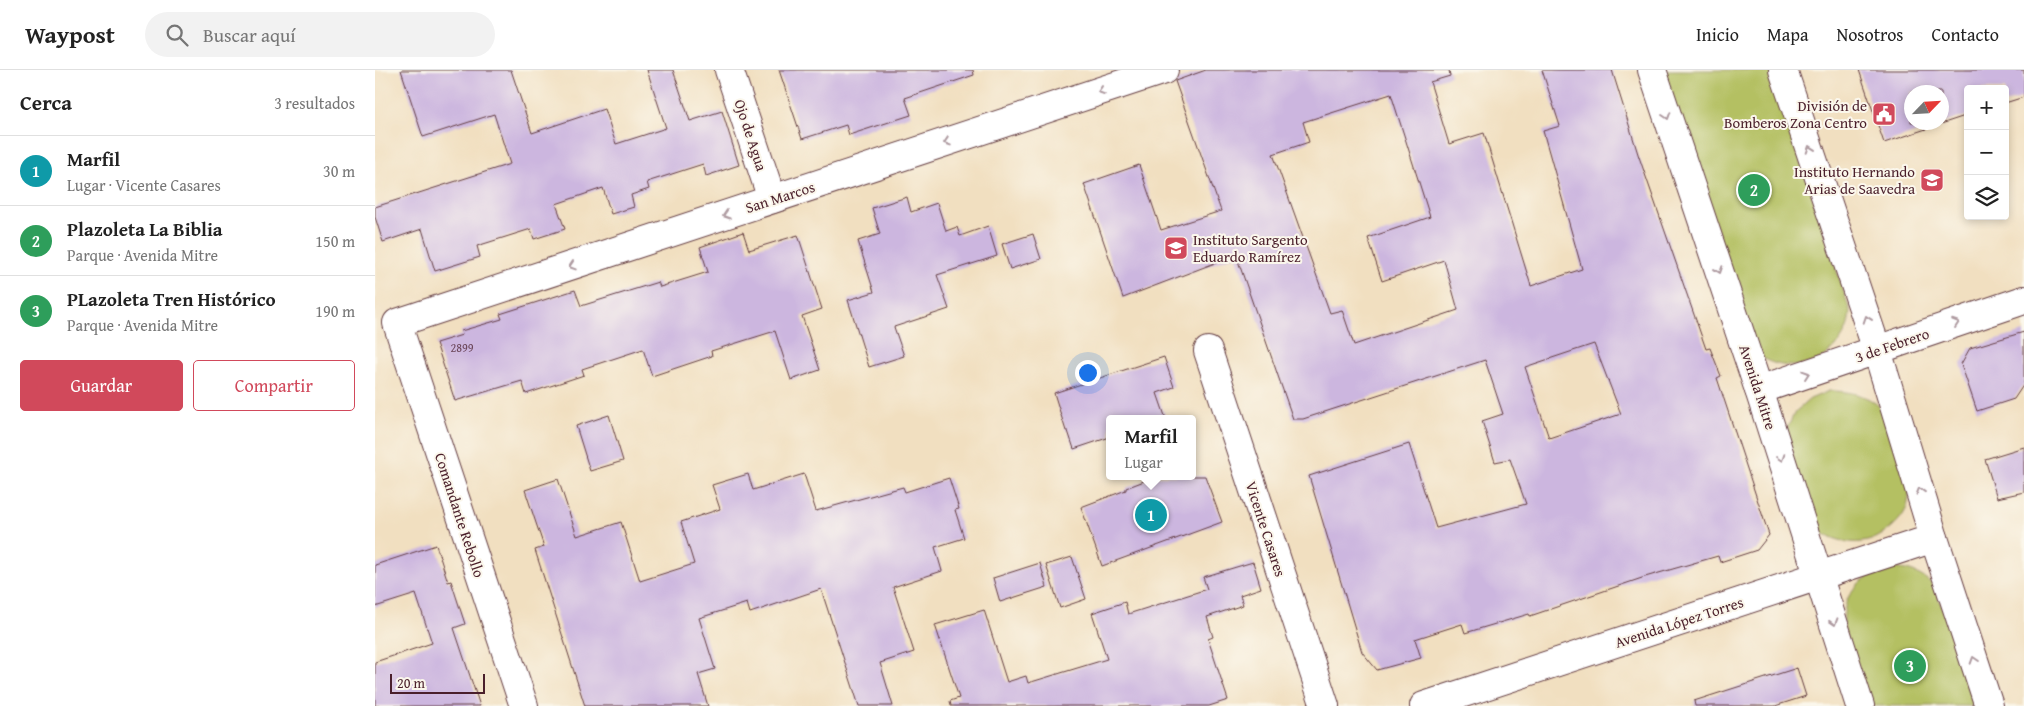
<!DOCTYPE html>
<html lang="es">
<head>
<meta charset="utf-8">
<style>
  :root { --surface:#fff; --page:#f2f2f2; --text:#222; --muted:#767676; --line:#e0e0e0; --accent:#d1495b }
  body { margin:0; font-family:"Gentium Book Plus",serif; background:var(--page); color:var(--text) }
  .controls { position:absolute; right:15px; top:15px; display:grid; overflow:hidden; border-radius:5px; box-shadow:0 2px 8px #0003 }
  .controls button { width:45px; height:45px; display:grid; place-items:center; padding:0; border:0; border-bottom:1px solid var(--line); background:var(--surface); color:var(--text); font:25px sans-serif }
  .compass { position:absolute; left:1529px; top:15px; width:45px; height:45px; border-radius:50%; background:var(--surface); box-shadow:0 2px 8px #0003; rotate:65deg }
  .scale { position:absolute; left:15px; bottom:12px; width:95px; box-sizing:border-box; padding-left:5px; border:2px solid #4a1f2b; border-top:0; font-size:14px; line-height:18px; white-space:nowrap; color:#4a1f2b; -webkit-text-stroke:4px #fbf7ec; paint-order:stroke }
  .you { position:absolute; left:712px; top:302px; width:18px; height:18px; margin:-12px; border:4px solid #fff; border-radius:50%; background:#1a73e8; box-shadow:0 0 0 8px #1a73e833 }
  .badge { display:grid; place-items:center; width:32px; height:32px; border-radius:50%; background:var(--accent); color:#fff; font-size:16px; font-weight:700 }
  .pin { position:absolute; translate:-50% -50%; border:2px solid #fff; box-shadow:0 1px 5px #0006 }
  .popup { position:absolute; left:731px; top:345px; width:90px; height:65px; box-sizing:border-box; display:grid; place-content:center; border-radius:5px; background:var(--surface); filter:drop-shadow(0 1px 4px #0005); font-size:16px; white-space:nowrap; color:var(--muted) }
  .popup b { font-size:19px; color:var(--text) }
  .popup::after { content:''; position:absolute; left:50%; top:100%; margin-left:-10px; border:10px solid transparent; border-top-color:var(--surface) }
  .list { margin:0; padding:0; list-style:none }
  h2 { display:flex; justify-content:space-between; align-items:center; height:65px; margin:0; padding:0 20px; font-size:21px }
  h2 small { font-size:16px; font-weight:400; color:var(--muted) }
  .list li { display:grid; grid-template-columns:32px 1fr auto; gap:15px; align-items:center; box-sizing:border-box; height:70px; padding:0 20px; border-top:1px solid var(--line) }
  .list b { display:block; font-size:19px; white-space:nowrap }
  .list p { margin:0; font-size:16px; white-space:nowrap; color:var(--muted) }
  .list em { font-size:16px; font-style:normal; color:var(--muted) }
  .actions { display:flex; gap:10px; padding:15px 20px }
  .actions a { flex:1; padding:11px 0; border:1px solid var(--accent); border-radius:5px; text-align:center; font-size:18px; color:var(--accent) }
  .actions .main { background:var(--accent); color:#fff }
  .icon { flex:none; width:28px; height:28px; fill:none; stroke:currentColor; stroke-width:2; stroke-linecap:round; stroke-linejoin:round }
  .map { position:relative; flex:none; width:1649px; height:636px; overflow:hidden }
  header { display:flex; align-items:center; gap:30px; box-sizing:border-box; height:70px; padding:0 25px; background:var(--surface); border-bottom:1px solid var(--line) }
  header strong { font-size:24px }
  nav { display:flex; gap:28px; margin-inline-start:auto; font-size:18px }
  .search { width:350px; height:45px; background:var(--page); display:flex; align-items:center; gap:12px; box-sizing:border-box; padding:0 18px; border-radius:28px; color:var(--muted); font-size:19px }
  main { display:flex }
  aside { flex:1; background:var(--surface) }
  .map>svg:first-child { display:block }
  .green { fill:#b4c062; stroke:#7f7046 }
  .building { fill:#ccb6df; fill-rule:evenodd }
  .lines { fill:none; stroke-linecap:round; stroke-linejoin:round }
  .minor-casing { stroke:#633c41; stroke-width:30 }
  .secondary-casing { stroke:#633c41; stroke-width:30 }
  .primary-casing { stroke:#633c41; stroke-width:30 }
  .minor { stroke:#fff; stroke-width:28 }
  .secondary { stroke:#fff; stroke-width:28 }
  .primary { stroke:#fff; stroke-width:28 }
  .oneway { stroke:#ae9aa0 }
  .labels { text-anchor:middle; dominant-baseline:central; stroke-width:4; stroke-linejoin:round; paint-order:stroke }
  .number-label { font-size:12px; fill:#6a4558 }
  .poi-label { font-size:15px; fill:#4a1f2b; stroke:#fbf7ec; text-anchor:end }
  .street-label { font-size:15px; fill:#4a1f2b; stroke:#fbf7ec }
</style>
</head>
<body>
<header>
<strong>Waypost</strong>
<div class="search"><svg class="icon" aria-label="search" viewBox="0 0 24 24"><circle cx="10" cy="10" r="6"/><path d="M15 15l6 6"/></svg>Buscar aquí</div>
<nav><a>Inicio</a><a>Mapa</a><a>Nosotros</a><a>Contacto</a></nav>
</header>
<main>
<aside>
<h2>Cerca<small>3 resultados</small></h2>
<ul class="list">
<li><span class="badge" style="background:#0f9aa8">1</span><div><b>Marfil</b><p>Lugar · Vicente Casares</p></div><em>30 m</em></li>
<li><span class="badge" style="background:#2e9e5b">2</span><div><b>Plazoleta La Biblia</b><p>Parque · Avenida Mitre</p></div><em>150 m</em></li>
<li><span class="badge" style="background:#2e9e5b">3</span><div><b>PLazoleta Tren Histórico</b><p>Parque · Avenida Mitre</p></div><em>190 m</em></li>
</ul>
<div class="actions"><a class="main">Guardar</a><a>Compartir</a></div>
</aside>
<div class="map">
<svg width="1649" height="636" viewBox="0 0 1649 636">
  <rect width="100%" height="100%" fill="#fbf7ec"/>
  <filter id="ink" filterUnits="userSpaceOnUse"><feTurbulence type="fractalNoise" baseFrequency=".02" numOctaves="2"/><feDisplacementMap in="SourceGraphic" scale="10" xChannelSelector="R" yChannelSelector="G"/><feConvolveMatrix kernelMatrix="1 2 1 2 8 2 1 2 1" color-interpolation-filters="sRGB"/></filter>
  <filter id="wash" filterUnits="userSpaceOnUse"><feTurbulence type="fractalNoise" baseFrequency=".0096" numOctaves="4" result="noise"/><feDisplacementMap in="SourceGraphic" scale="20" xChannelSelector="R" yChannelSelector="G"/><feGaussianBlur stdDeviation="1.12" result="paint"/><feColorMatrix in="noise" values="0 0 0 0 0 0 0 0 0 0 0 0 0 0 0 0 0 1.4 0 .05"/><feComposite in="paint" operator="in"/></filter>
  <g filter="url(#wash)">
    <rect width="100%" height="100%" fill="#f1dfc0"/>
    <g class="green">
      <path d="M1283 0H1396L1475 241C1474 247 1474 254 1471 260 1459 292 1418 305 1389 289 1383 286 1378 280 1374 276Z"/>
      <path d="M1454 321C1473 321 1496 324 1509 342 1512 346 1534 412 1534 418 1535 423 1533 433 1532 437 1528 447 1520 455 1512 461 1486 482 1456 471 1432 453L1411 361 1420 342 1435 329Z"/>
      <path d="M1514 498C1534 499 1543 502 1559 515L1602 636H1495C1490 620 1485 604 1480 588 1476 578 1470 566 1469 555 1466 523 1486 506 1514 498Z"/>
    </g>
    <g id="blocks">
      <g class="building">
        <polygon points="26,0 136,0 157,63 229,39 241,74 291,58 272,0 298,0 315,51 347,41 364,95 331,106 328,94 272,112 274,119 256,125 259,137 236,144 228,118 181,134 190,159 159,169 156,159 102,176 105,187 60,201 47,159 8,172 0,147 0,137 135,94 119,44 48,67"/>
        <polygon points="404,0 598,0 599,5 530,28 536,45 474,65 471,55 427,69"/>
        <path d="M831 0H1074L1075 6 1055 12 1074 74 1109 63 1156 216 1207 199 1168 61 1185 56 1167 0H1237L1263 84 1331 279 1335 278 1346 306 1342 308 1394 465 1382 480 1345 492 1343 486 1270 507 1155 546 1154 544 1090 563 1087 554 1040 569 1046 588 1002 600 987 582 934 406 1034 374 1061 458 1151 434 1135 389 1120 392 1107 351 1128 344 1110 290 928 349H918L861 185 748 228 709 114 764 95 786 160 846 141 800 11ZM1016 24 1055 147 993 168 1007 211 1069 190 1083 240 979 275 967 240 955 243 898 84 934 72 928 52ZM1219 274 1246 344 1174 368 1150 297Z"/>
        <path d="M1484 0H1649V27L1630 33V19H1593V45L1509 73ZM1536 22H1566V52H1536Z"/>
        <polygon points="532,127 536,142 562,133 571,161 582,157 585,166 613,156 622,186 562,205 574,239 519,257 529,286 494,297 473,230 499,222 483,171 505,164 497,138"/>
        <polygon points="368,162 374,180 423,165 447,239 427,246 445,300 416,310 400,261 336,281 337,286 277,306 268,279 207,299 209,305 151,324 147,311 80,331 61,273 87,265 86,261 127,249 125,244 200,220 206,236 283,212 285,217 333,202 325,177"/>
        <polygon points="658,164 666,189 635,199 627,174"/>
        <polygon points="1649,262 1649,314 1639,329 1602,341 1586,294 1595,278"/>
        <polygon points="789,287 799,317 782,323 791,349 735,349 735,367 699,379 693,361 691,361 679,323"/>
        <polygon points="234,345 248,391 215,401 201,356"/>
        <polygon points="1649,377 1649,422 1622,428 1610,389"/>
        <polygon points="373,404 378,420 429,404 441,441 528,417 530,422 574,408 584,439 580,440 589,468 560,477 567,501 518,517 539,582 505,593 518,636 484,636 446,519 375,543 372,533 324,548 340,599 323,604 333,636 210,636 160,480 169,477 150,420 183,409 202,466 246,452 265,511 319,494 306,452 345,439 337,415"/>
        <polygon points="782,406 830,406 847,452 727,496 706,437 751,420 751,418"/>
        <polygon points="61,475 73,512 76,511 90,554 79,558 105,636 0,636 0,592 57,573 41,524 0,537 0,495"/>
        <polygon points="697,487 711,529 685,538 671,495"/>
        <polygon points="878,492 886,518 865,525 868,535 832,547 838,567 833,569 853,630 834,636 576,636 575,631 584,628 560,555 609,540 632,612 651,606 653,613 732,589 717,543 750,532 753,544 832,519 828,507"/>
        <polygon points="665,493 672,517 625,532 618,508"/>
        <polygon points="1422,598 1431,626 1400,636 1320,636 1319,631"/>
      </g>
    </g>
  </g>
  <g filter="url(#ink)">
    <use href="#blocks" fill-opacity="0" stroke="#633c41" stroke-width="1"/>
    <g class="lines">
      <g class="minor-casing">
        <g id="minor">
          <polyline points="354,0 397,129"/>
          <polyline points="833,281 950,636"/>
          <polyline points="1384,320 1649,230"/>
          <polyline points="149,636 22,253 789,0"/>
        </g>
      </g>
      <g class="secondary-casing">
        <polyline id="secondary" points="1049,636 1559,468"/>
      </g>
      <g class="primary-casing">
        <g id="primary">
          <polyline points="1277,0 1384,320 1485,636"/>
          <polyline points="1408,0 1502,280 1559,468 1614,636"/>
        </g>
      </g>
      <use href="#minor" class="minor"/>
      <use href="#secondary" class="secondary"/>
      <use href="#primary" class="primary"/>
    </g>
    <defs><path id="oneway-chevron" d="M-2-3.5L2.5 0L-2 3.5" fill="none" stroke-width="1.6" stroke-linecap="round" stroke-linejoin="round" transform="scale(1.25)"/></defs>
    <g class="oneway">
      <use href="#oneway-chevron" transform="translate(726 21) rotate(162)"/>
      <use href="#oneway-chevron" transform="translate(1292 46) rotate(72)"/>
      <use href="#oneway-chevron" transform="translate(572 72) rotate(162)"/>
      <use href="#oneway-chevron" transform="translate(1435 79) rotate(-109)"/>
      <use href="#oneway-chevron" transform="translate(351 145) rotate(162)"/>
      <use href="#oneway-chevron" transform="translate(197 196) rotate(162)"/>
      <use href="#oneway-chevron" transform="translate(1344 200) rotate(71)"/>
      <use href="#oneway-chevron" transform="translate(1492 249) rotate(-109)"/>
      <use href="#oneway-chevron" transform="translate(1581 253) rotate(-19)"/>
      <use href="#oneway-chevron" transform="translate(1431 304) rotate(-19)"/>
      <use href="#oneway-chevron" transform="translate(1406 388) rotate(72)"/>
      <use href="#oneway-chevron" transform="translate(1545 421) rotate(-107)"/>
      <use href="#oneway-chevron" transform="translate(1459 552) rotate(73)"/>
      <use href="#oneway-chevron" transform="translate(1599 590) rotate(-108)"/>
    </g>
  </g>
  <defs>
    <g id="civic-square" transform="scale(1.25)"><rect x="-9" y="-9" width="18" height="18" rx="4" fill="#d1495b" stroke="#fbf7ec"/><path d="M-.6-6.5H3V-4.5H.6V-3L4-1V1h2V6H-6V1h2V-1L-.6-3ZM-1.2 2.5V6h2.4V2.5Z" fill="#fff"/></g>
    <g id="university-square" transform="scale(1.25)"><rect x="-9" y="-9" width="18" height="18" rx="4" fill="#d1495b" stroke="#fbf7ec"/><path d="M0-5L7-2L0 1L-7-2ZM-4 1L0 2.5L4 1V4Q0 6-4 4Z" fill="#fff"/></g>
    <g id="school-square" transform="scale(1.25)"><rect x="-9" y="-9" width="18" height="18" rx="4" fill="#d1495b" stroke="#fbf7ec"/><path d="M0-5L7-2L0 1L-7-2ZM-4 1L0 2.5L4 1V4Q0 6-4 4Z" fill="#fff"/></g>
  </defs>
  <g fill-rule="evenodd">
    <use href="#civic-square" x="1509" y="44"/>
    <use href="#university-square" x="1557" y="110"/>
    <use href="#school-square" x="801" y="178"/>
  </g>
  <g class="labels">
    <g class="number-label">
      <text x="87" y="277">2899</text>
    </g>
    <g class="poi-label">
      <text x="1492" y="35">División de<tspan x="1492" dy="17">Bomberos Zona Centro</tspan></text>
      <text x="1540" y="101">Instituto Hernando<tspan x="1540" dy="17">Arias de Saavedra</tspan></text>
      <text x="818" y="169" text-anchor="start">Instituto Sargento<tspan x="818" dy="17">Eduardo Ramírez</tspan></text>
    </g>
    <g class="street-label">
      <text transform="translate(376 65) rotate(72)">Ojo de Agua</text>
      <text transform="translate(405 127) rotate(-18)">San Marcos</text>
      <text transform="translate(1517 275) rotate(-19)">3 de Febrero</text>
      <text transform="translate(1383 317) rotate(72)">Avenida Mitre</text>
      <text transform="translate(85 445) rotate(72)">Comandante Rebollo</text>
      <text transform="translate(891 459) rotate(72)">Vicente Casares</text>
      <text transform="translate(1304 552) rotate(-18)">Avenida López Torres</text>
    </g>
  </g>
</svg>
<div class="controls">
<button>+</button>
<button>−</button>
<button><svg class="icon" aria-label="layers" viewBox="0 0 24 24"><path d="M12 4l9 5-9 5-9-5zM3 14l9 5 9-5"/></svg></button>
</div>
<svg class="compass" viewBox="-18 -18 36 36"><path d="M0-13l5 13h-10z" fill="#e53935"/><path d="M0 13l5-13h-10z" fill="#767676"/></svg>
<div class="scale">20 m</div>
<div class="you"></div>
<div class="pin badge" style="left:776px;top:445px;background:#0f9aa8">1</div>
<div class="popup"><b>Marfil</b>Lugar</div>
<div class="pin badge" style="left:1379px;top:120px;background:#2e9e5b">2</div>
<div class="pin badge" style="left:1535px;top:596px;background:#2e9e5b">3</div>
</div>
</main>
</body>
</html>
